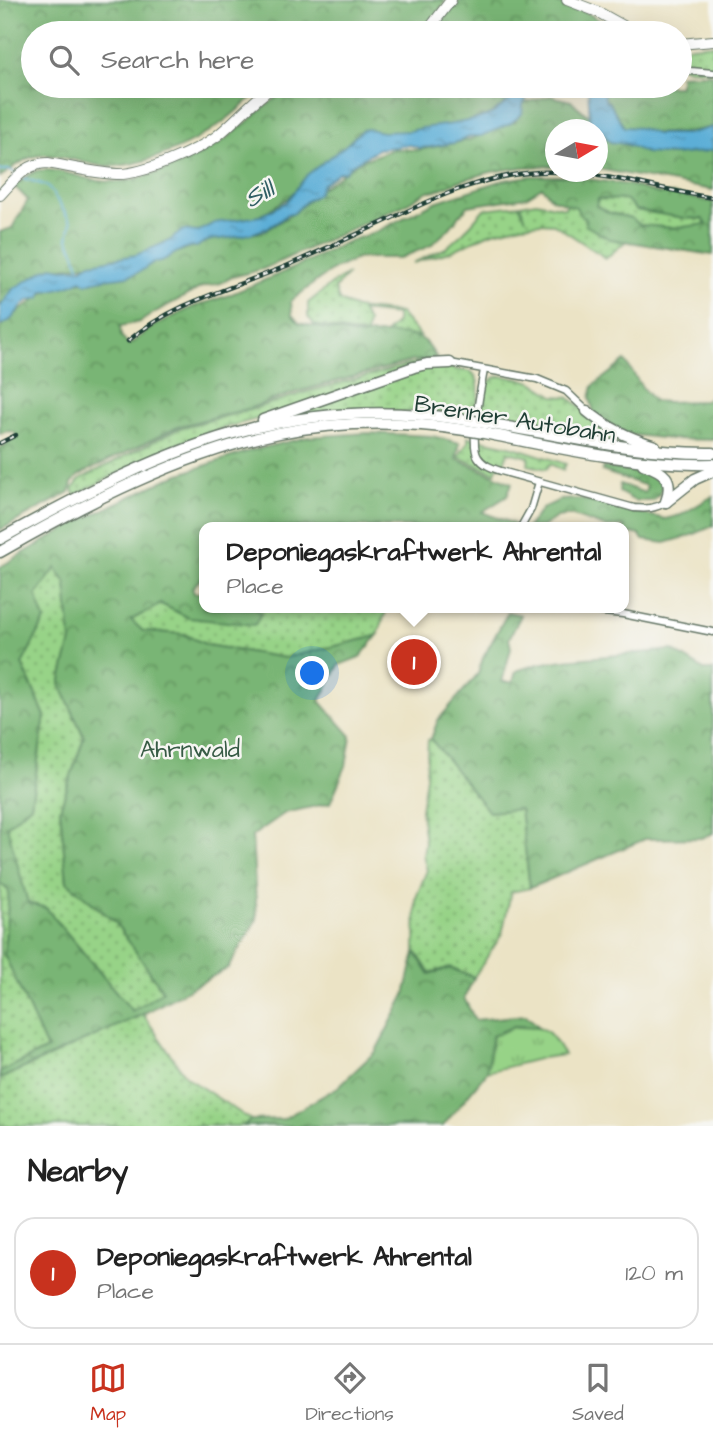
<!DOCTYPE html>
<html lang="en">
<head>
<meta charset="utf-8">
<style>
  :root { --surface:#fff; --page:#f2f2f2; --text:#222; --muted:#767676; --line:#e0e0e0; --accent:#c8321e }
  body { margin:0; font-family:"Architects Daughter",sans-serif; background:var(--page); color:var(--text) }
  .compass { position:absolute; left:545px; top:119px; width:63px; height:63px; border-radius:50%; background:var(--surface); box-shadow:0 7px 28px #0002; rotate:80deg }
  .you { position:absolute; left:313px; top:674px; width:24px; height:24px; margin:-18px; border:5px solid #fff; border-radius:50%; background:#1a73e8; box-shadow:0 0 0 10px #1a73e833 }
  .badge { display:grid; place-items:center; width:46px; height:46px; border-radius:50%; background:var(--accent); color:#fff; font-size:23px; font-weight:700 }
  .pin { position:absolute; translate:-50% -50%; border:4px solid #fff; box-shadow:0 2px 7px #0006 }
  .popup { position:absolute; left:199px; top:522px; width:430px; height:91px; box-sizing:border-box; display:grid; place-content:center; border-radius:14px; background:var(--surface); filter:drop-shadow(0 2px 5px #0005); font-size:23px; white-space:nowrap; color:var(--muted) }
  .popup b { font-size:26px; color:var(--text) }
  .popup::after { content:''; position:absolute; left:50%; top:100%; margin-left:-14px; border:14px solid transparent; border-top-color:var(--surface) }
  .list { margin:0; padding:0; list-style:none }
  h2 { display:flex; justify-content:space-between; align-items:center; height:91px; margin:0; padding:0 28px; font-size:30px }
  h2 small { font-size:23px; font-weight:400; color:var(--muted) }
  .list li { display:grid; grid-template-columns:46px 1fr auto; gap:21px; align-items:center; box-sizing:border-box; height:112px; margin:0 14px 14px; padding:0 14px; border:2px solid var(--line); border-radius:21px }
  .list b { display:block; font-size:26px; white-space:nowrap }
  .list p { margin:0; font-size:23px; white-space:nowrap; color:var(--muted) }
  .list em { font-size:23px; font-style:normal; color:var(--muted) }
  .icon { flex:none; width:38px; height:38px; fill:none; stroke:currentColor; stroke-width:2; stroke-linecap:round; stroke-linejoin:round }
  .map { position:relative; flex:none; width:713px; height:1126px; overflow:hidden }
  .search { position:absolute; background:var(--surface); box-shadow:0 7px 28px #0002; left:21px; right:21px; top:21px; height:77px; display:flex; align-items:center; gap:18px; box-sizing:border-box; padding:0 24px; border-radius:38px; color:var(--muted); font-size:26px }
  .sheet { height:217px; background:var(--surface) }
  nav { display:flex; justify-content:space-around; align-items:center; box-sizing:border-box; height:98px; border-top:2px solid var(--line); background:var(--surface); font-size:19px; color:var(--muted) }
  nav a { display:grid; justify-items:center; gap:4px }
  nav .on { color:var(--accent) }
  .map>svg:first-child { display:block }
  .grass { fill:url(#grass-dots); stroke:#5b885e; stroke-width:2 }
  .forest { fill:url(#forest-crowns); stroke:#4c7954; stroke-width:2; fill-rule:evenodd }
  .park { fill:url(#park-tufts); stroke:#5b885e; stroke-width:2 }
  .water { fill:url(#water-ripples); stroke:#3e7686; stroke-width:2 }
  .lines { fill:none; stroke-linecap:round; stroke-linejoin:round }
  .stream { stroke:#5caed7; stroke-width:2 }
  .minor-casing { stroke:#667767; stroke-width:9 }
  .primary-casing { stroke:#667767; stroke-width:12 }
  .motorway-casing { stroke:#667767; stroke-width:13 }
  .minor { stroke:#fff; stroke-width:6 }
  .primary { stroke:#fff; stroke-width:10 }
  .motorway { stroke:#fff; stroke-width:10 }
  .rail-casing { stroke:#1f3d34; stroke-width:4.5 }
  .rail { stroke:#f6f6f2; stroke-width:2; stroke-dasharray:5; stroke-linecap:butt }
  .motorway-bridge-casing { stroke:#667767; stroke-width:13; stroke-linecap:butt }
  .motorway-bridge { stroke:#fff; stroke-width:10 }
  .labels { text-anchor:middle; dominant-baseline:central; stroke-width:5; stroke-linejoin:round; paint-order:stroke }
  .street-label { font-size:24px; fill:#1f3d34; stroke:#f6f6f2 }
  .park-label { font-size:24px; fill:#375b45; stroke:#f6f6f2 }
  .water-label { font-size:26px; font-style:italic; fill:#315f65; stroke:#f6f6f2 }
</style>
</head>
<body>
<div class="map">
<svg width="713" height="1126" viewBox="0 0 713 1126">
  <defs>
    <pattern id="grass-dots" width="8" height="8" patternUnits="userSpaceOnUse" patternTransform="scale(1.75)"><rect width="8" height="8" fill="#97d387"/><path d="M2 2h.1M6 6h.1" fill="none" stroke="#7bac6f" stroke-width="1.8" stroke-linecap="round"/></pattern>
    <pattern id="forest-crowns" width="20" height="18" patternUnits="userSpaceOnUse" patternTransform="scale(1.75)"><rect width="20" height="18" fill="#79b574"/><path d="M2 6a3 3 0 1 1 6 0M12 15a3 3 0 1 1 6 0" fill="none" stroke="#639460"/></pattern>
    <pattern id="park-tufts" width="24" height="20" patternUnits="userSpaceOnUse" patternTransform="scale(1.75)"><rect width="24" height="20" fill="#97d387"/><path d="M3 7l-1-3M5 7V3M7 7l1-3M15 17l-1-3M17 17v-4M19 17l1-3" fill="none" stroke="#7bac6f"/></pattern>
    <pattern id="water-ripples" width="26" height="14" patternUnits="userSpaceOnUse" patternTransform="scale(1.75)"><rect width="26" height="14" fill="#5caed7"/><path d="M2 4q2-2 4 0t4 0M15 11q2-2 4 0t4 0" fill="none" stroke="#4b8faf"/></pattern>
  </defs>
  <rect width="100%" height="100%" fill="#f6f6f2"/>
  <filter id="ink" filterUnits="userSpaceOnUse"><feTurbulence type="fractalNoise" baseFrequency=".0143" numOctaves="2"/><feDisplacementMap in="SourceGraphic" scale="14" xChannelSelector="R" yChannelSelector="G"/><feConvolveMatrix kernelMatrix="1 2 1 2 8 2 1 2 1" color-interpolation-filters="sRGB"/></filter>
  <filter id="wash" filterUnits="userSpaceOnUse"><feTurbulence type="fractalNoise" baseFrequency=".00686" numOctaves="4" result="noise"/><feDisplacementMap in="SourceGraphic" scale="28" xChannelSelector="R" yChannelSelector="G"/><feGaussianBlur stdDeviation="1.57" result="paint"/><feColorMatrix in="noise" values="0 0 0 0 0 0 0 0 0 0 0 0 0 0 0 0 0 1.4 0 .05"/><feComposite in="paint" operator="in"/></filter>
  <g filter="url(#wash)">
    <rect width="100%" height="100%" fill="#ebe3c5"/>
    <g class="grass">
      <polygon points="713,44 713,71 689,69 680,66 680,47"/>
      <polygon points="598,198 627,200 636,210 684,218 703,219 707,225 674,228 640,225 631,218 610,213 595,206"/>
      <polygon points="536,202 565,208 568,202 591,209 602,228 625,242 606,258 554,224 540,223 522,225 490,233 452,251 413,263 446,248 464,232 484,209 519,205 526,219 520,205"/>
      <polygon points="348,274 335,288 339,301 356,308 400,313 420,336 386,335 386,333 397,322 397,315 361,311 368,322 366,335 315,325 308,317 308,303 333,283"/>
      <path d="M427 360C437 363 446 366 454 369 460 371 466 370 471 372 484 379 476 405 475 416L447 412 302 414 264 417 220 429 177 444 75 495 73 489 80 479 180 428 250 410 303 393Z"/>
      <path d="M501 376 522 379 532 382 554 396 568 397 615 434 613 442 496 420 480 415C484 399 481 379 501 376Z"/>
      <polygon points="468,437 514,447 566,464 563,470 550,464 546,469 528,465 529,457 508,452 503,466 497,467 495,473 458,457 468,442"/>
      <polygon points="56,568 66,583 71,641 60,684 84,737 60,809 67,882 115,922 164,992 132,1011 46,908 28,903 6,826 31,805 45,716 22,664 45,620 35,595"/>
      <polygon points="161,604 189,618 261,613 254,608 387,608 378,635 369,638 285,658 207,645 184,634 143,631 130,620"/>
      <polygon points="431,739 489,812 520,809 530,888 511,892 502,934 474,977 451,967 430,973 415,950 416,898 427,870 423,856 425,842 421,810 426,777 428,740"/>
      <polygon points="0,883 9,891 4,954 47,1049 0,1072"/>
      <polygon points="143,1014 186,1077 251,1120 243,1126 0,1126 0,1079"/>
    </g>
    <g class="forest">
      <path d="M0 0H442L445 2 422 33H33V86H266C250 98 236 113 220 124 193 144 151 163 117 166 88 169 60 149 32 157 21 160 10 171 0 177Z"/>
      <polygon points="461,0 552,1 585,12 612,27 616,33 433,33 442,20"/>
      <path d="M693 74H713V127C688 133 666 135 641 132L639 128 624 127 609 102 603 98 606 86H680V75Z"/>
      <path d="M294 86H511L510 100 493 113 477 119 416 134 354 144 317 168 289 197 251 221 128 259 47 270 0 311V232L12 228 28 200 14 186C21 181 29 174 36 171 50 166 85 179 100 181 114 183 129 181 143 177 173 169 206 154 231 135 253 119 269 100 294 86Z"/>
      <path d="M550 96 571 101 591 118 606 134 605 139 629 146 655 148 666 155 713 149V190L598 169V130H556L555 140 549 142 553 166 523 167 491 172 459 181 435 191H428L404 205 263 269 232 277 221 283 202 287 157 311 140 322 120 326 121 336 129 345 154 326 193 307 229 295 291 269 347 242 378 231 435 202 504 180 531 176H567L630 185 659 194H672L713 202V255L610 239 585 225 586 218 580 215 576 207 552 199 542 187 526 197 468 206 448 230 430 246 400 258H358L334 269 318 280 291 301 292 315 299 323 361 336C374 333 412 332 423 340 428 345 433 352 437 358L412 361 293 393 248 409 180 426 79 475 72 483 70 492 0 530V448L17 437 14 432 7 431 0 434V329L3 323 50 289 61 284 101 279 214 239 263 232 295 212 318 191 358 162 393 149 419 150 469 140 516 121 520 104ZM598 199 627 200 636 210 684 218 703 219 707 224 674 228 640 225 631 218 610 213 596 206Z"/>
      <polygon points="625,361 644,390 654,401 666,402 705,401 713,394 713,440 671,439 624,434 594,413 590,398 593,386"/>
      <path d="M368 433 432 436 460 443 456 459 512 483 507 496 482 512 514 524 513 527H204V575L192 588 194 593H204V608H254L261 613 255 625 189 618 161 604 131 620 143 631 184 634 207 645 285 658 369 638 378 635 360 657 339 665 320 701 351 736 346 766 330 803 285 813 252 836 257 919 228 968 143 1014 0 1079V1072L47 1049 4 954 9 891 0 883V567L72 525 171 477 249 451 308 437ZM56 568 66 583 71 641 60 684 84 737 60 809 67 882 115 922 163 991 132 1011 46 908 28 903 7 826 31 805 45 716 22 664 45 620 36 595Z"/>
      <path d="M603 467 643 473 661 480C664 490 660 494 653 501H635L619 492 620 484 645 493 647 486 602 471Z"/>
      <polygon points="713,496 713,526 692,535 665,543 643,540 640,535 624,532 624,527 605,527 570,515 557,517 542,527 527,527 543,508 560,500 580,499 665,519 681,515"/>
      <polygon points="508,612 521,615 509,639 511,648 502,682 513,682 516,671 538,664 564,660 672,650 704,670 713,670 713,833 702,838 645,839 530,888 520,809 489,812 431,739 438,720 478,674 483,658"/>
      <polygon points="415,952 429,974 451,968 474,978 464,998 475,1020 526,1015 539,1027 514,1026 492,1036 487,1072 443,1126 243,1126 251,1120 283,1119 338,1087 376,1051 405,995"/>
    </g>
    <path class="park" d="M514 1027C546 1028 547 1025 564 1055L542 1058 487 1072 493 1036Z"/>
    <g class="water">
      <path d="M511 86H533L523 105 522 114 510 124 481 136H472L454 143 430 147 419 148 410 145 378 149 350 166 345 172H339L322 185 317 195 306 201 293 214H287C275 227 253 234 235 237 222 240 208 237 197 247 184 245 173 256 161 261 154 263 157 260 151 264 147 266 145 269 141 271 124 281 102 275 87 284L81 280C75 285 52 291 43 291L40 298C36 299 32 299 28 301 16 308 14 323 0 325V307L13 289 45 270 52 267 63 269 82 268 91 263 136 255 169 241 183 230 197 232 214 223 260 216 286 202 308 174 346 145 362 130 368 129 383 132 410 131 422 128 452 124 477 119 493 113 510 100Z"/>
      <polygon points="588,86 607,86 603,92 606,102 609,102 624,127 640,128 656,134 687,134 713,127 713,150 703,152 675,155 646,153 626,144 610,142 604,134 590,122"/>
    </g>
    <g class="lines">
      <g class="stream">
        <polyline points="0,170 10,170 15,173"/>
        <polyline points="23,178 48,186 71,222 68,239 75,253 79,267"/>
      </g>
    </g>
  </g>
  <g filter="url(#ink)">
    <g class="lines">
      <g class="minor-casing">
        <g id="minor">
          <polyline points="680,67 691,71 713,73"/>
          <polyline points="450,363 537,379 566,391 587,411"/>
          <path d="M484 370C481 388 469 444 478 457 483 465 492 468 501 471L634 508C647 509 655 509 666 502"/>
          <polyline points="521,527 531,509 539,482"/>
          <polyline points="564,608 623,614 713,632"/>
        </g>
      </g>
      <g class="primary-casing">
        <g id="primary">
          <polyline points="567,0 598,12 636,33"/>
          <polyline points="426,33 451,0"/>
          <polyline points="680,44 713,41"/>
          <path d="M0 195C14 180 26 163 48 163 71 167 94 173 117 174 142 175 197 151 217 136 237 120 253 100 274 86"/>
        </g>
      </g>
      <g class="motorway-casing">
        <g id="motorway">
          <path d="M587 411C607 428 629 438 655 446"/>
          <polyline points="263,420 414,367 427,364 450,363"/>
          <path d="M485 423C561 435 636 454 713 453"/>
          <path d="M484 433C559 448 636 466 713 464"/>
          <path d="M643 464C665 472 674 478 666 502"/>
          <polyline points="666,502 695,479 713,471"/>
          <path d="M0 539C78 496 163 451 249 429 321 411 395 409 467 420"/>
          <path d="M0 552C85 503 183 453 279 433 341 421 403 421 465 430"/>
        </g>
      </g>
      <use href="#minor" class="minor"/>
      <use href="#primary" class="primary"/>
      <use href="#motorway" class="motorway"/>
      <g class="rail-casing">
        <g id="rail">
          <path d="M128 341C175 301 235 288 291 264 323 250 355 235 388 220 436 197 485 175 539 172 598 170 656 189 713 198"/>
          <polyline points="0,443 16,435"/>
        </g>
      </g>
      <use href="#rail" class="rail"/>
      <g class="motorway-bridge-casing">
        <g id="motorway-bridge">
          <polyline points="467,420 485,423"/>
          <polyline points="465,430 484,433"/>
        </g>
      </g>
      <use href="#motorway-bridge" class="motorway-bridge"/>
    </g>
  </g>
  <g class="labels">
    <g class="street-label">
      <text transform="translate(515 420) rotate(9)">Brenner Autobahn</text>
    </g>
    <g class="park-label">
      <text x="190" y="750">Ahrnwald</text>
    </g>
    <g class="water-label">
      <text transform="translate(259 194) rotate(-29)">Sill</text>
    </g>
  </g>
</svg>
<svg class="compass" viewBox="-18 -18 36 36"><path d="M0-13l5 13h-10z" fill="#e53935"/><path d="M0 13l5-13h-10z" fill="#767676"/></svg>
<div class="you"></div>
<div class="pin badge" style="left:414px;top:662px">1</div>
<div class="popup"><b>Deponiegaskraftwerk Ahrental</b>Place</div>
<div class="search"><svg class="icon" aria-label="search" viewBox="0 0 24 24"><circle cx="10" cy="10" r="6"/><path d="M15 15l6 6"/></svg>Search here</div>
</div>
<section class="sheet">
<h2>Nearby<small></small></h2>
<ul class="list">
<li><span class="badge">1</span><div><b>Deponiegaskraftwerk Ahrental</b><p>Place</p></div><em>120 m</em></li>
</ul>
</section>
<nav>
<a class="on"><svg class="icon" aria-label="map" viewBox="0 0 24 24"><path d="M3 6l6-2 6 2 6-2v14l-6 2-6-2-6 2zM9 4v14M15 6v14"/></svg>Map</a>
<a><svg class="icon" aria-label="directions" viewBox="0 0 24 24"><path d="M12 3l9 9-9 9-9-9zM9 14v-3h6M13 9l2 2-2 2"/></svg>Directions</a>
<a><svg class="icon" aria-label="saved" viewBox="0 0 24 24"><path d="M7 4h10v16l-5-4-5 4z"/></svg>Saved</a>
</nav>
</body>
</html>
